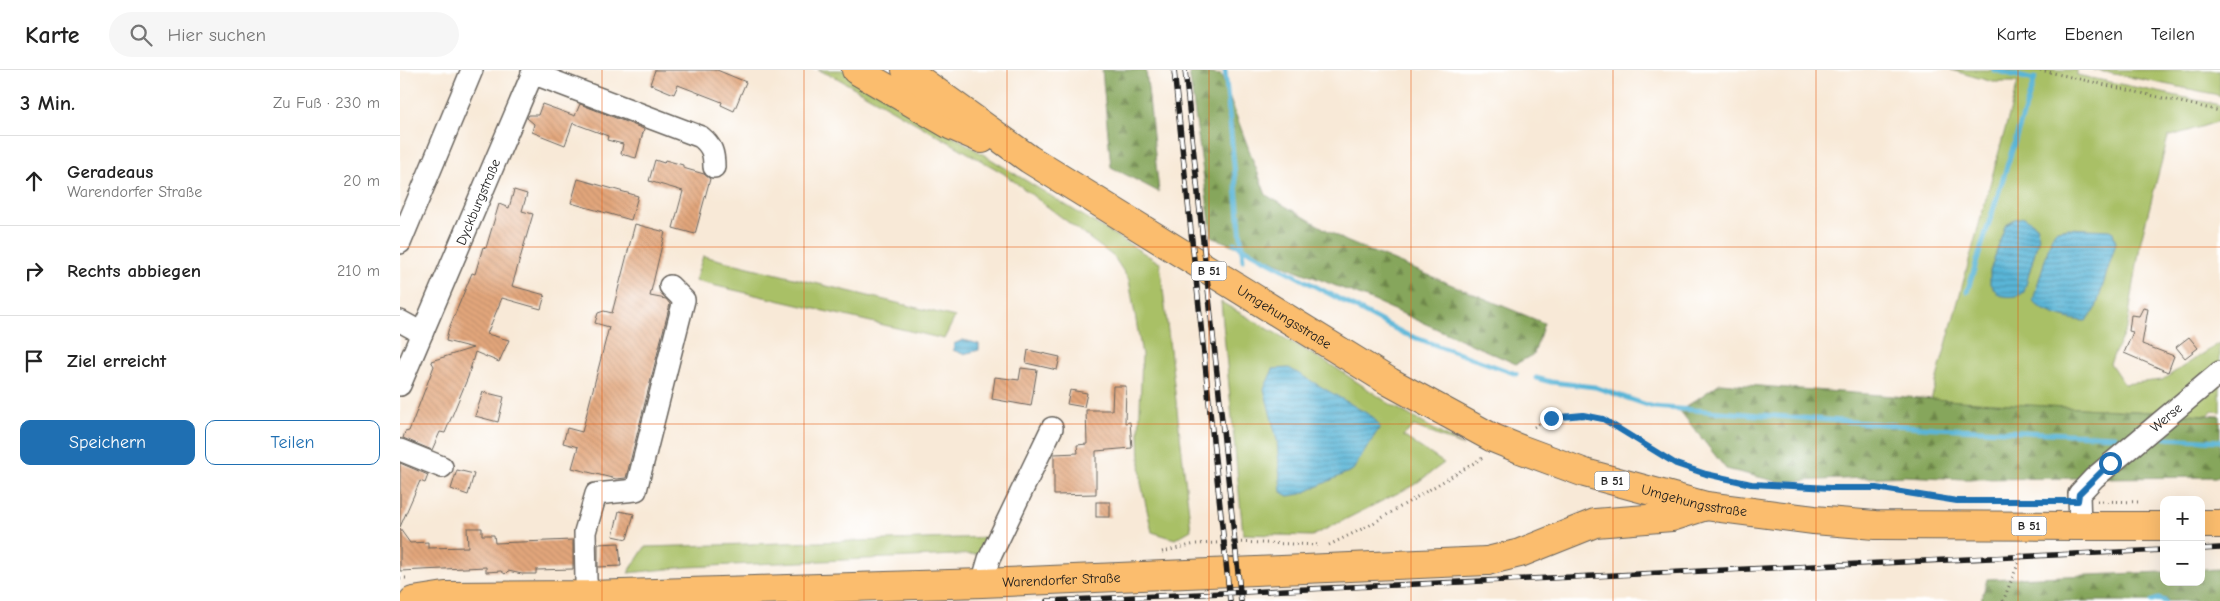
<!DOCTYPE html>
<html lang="de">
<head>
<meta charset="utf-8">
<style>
  :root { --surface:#fff; --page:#f6f6f6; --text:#222; --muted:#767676; --line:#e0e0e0; --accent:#1f6fb2 }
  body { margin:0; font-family:"Comic Neue",sans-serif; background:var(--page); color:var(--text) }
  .controls { position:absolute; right:15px; bottom:15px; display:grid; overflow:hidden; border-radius:10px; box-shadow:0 5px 20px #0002 }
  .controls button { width:45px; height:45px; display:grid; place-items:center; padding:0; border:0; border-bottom:1px solid var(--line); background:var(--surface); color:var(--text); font:25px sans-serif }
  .stop { position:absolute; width:15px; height:15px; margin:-11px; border:4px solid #1f6fb2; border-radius:50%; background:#fff }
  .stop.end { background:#1f6fb2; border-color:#fff; box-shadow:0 1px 5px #0008 }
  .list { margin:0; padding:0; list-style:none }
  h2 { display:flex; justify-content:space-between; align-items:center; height:65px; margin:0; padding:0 20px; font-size:21px }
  h2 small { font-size:16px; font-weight:400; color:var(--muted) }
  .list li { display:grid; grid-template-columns:32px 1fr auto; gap:15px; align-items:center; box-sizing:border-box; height:90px; padding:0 20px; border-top:1px solid var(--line) }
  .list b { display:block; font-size:19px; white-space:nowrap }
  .list p { margin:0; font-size:16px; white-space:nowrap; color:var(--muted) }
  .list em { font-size:16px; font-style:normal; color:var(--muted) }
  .actions { display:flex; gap:10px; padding:15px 20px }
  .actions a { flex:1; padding:11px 0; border:1px solid var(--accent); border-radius:10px; text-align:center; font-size:18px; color:var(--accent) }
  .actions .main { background:var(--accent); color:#fff }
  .icon { flex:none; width:28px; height:28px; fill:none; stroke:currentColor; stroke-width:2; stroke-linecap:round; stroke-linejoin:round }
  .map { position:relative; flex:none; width:1820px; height:531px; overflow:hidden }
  header { display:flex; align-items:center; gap:30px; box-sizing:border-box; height:70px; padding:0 25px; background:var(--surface); border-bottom:1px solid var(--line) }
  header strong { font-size:24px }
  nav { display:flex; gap:28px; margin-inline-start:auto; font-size:18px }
  .search { width:350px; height:45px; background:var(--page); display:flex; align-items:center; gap:12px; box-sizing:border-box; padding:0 18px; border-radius:28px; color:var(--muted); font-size:19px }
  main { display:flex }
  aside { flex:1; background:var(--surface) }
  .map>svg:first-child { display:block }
  .green { fill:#a9c066; stroke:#626e41 }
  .forest { fill:url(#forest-firs); stroke:#51613c }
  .water { fill:url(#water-rules); stroke:#3b687a }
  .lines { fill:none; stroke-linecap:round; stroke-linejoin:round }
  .stream { stroke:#5ab5d7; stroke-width:5 }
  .building { fill:url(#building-back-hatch) }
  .minor-casing { stroke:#69645d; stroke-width:24 }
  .major-casing { stroke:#69645d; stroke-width:30 }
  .highway-casing { stroke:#69645d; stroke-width:30 }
  .path { stroke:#69645d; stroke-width:3; stroke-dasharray:1 4; stroke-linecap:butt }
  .minor { stroke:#fff; stroke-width:21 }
  .major { stroke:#fbbd6e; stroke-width:28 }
  .highway { stroke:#fbbd6e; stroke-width:28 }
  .rail-casing { stroke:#1c1c1c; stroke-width:5.5 }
  .rail { stroke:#fff; stroke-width:4; stroke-dasharray:11; stroke-linecap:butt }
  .highway-bridge-casing { stroke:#69645d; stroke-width:30; stroke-linecap:butt }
  .highway-bridge { stroke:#fbbd6e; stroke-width:28 }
  .route { stroke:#1f6fb2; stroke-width:6 }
  .grid { fill:none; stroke:#e8590c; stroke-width:1; stroke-opacity:0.55 }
  .labels { text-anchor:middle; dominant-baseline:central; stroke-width:4.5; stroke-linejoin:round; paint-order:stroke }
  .shield { fill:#fff; stroke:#606060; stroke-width:1 }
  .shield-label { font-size:12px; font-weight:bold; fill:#1c1c1c }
  .street-label { font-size:14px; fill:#1c1c1c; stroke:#fff }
</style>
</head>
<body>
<header>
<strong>Karte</strong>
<div class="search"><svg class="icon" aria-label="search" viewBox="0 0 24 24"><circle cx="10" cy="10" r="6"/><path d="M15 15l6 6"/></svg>Hier suchen</div>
<nav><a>Karte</a><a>Ebenen</a><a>Teilen</a></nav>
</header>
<main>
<aside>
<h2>3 Min.<small>Zu Fuß · 230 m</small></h2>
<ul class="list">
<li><svg class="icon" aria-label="ahead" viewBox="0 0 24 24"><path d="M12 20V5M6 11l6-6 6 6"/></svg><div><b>Geradeaus</b><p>Warendorfer Straße</p></div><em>20 m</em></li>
<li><svg class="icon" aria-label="right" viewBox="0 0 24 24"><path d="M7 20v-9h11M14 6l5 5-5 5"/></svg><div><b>Rechts abbiegen</b></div><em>210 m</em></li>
<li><svg class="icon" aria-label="arrive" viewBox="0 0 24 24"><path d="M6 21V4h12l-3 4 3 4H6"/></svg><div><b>Ziel erreicht</b></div></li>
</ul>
<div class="actions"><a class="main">Speichern</a><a>Teilen</a></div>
</aside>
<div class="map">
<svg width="1820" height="531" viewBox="0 0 1820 531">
  <defs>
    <pattern id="forest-firs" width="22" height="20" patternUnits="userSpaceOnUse" patternTransform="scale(1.25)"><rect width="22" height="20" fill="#86a65b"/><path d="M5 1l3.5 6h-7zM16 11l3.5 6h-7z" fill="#6d864a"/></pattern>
    <pattern id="water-rules" width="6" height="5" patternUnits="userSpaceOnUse" patternTransform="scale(1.25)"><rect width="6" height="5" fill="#5ab5d7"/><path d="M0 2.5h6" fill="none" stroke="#4a92ae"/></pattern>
    <pattern id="building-back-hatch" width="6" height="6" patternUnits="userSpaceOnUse" patternTransform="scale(1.25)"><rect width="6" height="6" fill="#e2a67b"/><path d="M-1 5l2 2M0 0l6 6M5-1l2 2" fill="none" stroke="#c18e6a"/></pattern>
  </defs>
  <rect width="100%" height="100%" fill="#fff"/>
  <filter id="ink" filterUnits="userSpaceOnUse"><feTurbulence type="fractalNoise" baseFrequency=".02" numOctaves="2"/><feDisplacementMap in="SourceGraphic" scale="10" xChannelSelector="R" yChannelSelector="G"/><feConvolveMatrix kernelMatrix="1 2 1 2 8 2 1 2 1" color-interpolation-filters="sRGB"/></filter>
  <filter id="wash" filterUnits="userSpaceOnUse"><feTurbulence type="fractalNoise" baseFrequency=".0096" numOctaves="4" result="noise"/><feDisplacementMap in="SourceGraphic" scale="20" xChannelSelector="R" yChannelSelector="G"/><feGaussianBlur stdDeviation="1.12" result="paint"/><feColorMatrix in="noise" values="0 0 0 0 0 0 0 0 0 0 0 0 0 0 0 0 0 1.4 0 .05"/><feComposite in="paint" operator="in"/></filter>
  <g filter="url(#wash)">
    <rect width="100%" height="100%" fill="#f8e9d7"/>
    <g class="green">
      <polygon points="418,0 446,0 760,193 791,460 775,469 752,462 741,413 739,365 742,285 729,210 714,187 603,103 437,8"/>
      <polygon points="1551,0 1677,0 1677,5 1820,35 1820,51 1768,67 1741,170 1727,257 1710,293 1724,314 1762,310 1820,273 1820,342 1813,341 1808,345 1531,330 1618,12 1593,12"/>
      <polygon points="1694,0 1820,0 1820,26 1814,24"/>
      <polygon points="303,186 555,247 544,269 295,211"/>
      <polygon points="821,232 933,296 990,334 1063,376 1014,356 1003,366 1044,393 1014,415 912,466 843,464"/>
      <polygon points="593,467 578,484 287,497 228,503 245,477"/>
    </g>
    <g class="forest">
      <polygon points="702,0 746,0 759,122 711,97"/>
      <polygon points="789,1 821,5 866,125 946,171 1144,253 1134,284 1116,294 974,231 812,167"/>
      <polygon points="1320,313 1560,331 1820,346 1820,407 1564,409 1505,406 1379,412 1326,399 1280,341"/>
      <polygon points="1820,499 1820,531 1581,531 1587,509 1764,502 1764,512 1801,512 1801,500"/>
    </g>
    <g class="water">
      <path d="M1624 147 1636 155 1639 167 1624 222C1618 228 1607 227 1599 225L1590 214V201L1605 156 1615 149Z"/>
      <path d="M1668 158 1709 160 1713 162 1716 173 1695 241 1686 251C1673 251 1638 242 1633 230L1652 166 1657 160Z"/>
      <polygon points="563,270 579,274 579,280 563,284 553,280 554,274"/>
      <polygon points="889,298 973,347 980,357 953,400 901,424 888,426 881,422 877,370 864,319 873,299"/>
    </g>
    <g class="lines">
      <g class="stream">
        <polyline points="825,0 843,190"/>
        <polyline points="1594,0 1634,10"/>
        <polyline points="834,173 1005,264 1116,304"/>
        <polyline points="1567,222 1635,8"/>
        <polyline points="1136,308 1151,312 1195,317 1253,337 1535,358 1715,366"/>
        <polyline points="1766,368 1820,371"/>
        <polyline points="1752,531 1758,529 1765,531"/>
      </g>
    </g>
    <g id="blocks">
      <g class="building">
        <polygon points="255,0 317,0 346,12 334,41 321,35 322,32 278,15 274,24 250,14"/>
        <polygon points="142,34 175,46 180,34 244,59 236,88 221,84 223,74 207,70 208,66 173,53 165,75 132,62 134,54 127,48 129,45 138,45"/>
        <polygon points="255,90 264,93 265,90 283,95 283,98 304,104 310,109 295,164 273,158 283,121 249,111"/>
        <polygon points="178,109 238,126 231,150 171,133"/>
        <polygon points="114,120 127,124 122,141 133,144 112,216 145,225 141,239 102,228 87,264 109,270 99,292 75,282 68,307 45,363 40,362 32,380 3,368 5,362 9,361 34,296 31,291 73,278 46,271 48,261 72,203 75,204 83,177 86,178 99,134 109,138"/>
        <polygon points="235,154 265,162 250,226 266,229 270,234 226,408 216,409 172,398 178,377 163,373 167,358 182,362 209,257 195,253 198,243 204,241 212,243"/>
        <polygon points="1743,238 1748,239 1742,274 1774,286 1768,302 1724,283 1733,262 1729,261 1731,245 1739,246"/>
        <polygon points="1789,267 1798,278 1785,288 1776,277"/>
        <polygon points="628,280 660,287 657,300 626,293"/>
        <polygon points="621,298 637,300 631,336 592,329 595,307 619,310"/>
        <polygon points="713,316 726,316 725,353 730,352 732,378 696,381 696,424 654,425 654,384 678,383 677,375 687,374 686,340 712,340"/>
        <polygon points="670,320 687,323 684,337 667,334"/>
        <polygon points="83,322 104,327 98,352 75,346"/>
        <polygon points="0,393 28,405 25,413 20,411 0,457"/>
        <polygon points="57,400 74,404 68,425 51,419"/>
        <rect x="696" y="432" width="14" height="15"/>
        <polygon points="219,441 234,444 227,469 213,466"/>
        <polygon points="67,458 82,458 82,465 94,465 95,473 173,470 173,499 136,500 136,504 122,504 108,501 105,504 101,501 86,502 86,497 0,501 0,459 10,473 28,472 28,478 68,477"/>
        <polygon points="219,473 221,496 198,497 198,474"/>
      </g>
    </g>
  </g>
  <g filter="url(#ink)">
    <use href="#blocks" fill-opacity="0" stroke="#69645d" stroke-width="1"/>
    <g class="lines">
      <g class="minor-casing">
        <g id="minor">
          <path d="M132 3 301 67C312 76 314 83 314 97"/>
          <polyline points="0,173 72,0"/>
          <polyline points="0,251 22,263"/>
          <path id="s1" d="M0 315 134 0"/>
          <polyline points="0,380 42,397"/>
          <path id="s2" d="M1680 456 1679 424 1694 408 1820 302"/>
          <polyline points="582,513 589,489 652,358"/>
          <polyline points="189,525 186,510 185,462 196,424 236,420 284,230 270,216"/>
        </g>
      </g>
      <g class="major-casing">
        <g id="major">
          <polyline points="1801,454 1820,454"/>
          <polyline points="1680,456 1764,456"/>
          <path id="s3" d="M13 531 45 526 189 525 582 513 1087 491"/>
        </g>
      </g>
      <g class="highway-casing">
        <g id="highway">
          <polyline points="456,0 552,56 582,69"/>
          <path id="s4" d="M506 0 629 89 990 312 1093 368"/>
          <path id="s5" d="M1120 379 1185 403 1306 436 1414 450 1475 455 1680 456"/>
          <polyline points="1087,491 1120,483 1195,453 1272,447 1306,436"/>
        </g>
      </g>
      <g class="path">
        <polyline points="1640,0 1820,41"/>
        <polyline points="1134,357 1151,348 1168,345 1203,349 1276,394 1306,404 1351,413 1431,418 1476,418 1557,431 1661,431"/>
        <polyline points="1697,431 1739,432"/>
        <polyline points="929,475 970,455 1084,387"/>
        <polyline points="762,482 795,474 834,472 920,475"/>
        <polyline points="0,508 9,508"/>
        <polyline points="1603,531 1621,487 1621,480"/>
      </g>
      <use href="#minor" class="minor"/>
      <use href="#major" class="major"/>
      <use href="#highway" class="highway"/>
      <g class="rail-casing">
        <g id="rail">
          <polyline points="774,0 830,531"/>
          <polyline points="785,0 841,531"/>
          <polyline points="1801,479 1820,478"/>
          <polyline points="647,531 1764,480"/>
        </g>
      </g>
      <use href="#rail" class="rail"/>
      <g class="highway-bridge-casing">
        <polyline id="highway-bridge" points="1093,368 1120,379"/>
      </g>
      <use href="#highway-bridge" class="highway-bridge"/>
    </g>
  </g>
  <g class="lines" filter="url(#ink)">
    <polyline class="route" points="1151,348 1183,345 1203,349 1276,394 1306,404 1351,414 1431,418 1476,418 1557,431 1678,431 1679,424 1710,393"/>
  </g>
  <path class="grid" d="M202 0V531M404 0V531M607 0V531M809 0V531M1011 0V531M1213 0V531M1416 0V531M1618 0V531M0 177H1820M0 354H1820"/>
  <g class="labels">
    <g class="shield">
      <rect x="791.5" y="191.5" width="35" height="19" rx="4"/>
      <rect x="1194.5" y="401.5" width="35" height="19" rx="4"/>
      <rect x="1611.5" y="446.5" width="35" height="19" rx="4"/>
    </g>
    <g class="shield-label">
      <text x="809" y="201">B 51</text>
      <text x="1212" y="411">B 51</text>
      <text x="1629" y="456">B 51</text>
    </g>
    <g class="street-label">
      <text stroke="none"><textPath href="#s1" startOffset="199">Dyckburgstraße</textPath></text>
      <text stroke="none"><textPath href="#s4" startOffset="452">Umgehungsstraße</textPath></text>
      <text stroke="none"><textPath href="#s2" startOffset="148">Werse</textPath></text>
      <text stroke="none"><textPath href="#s5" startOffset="182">Umgehungsstraße</textPath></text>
      <text stroke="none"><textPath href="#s3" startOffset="649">Warendorfer Straße</textPath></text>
    </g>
  </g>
</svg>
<div class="controls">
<button>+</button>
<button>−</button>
</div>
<div class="stop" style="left:1710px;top:393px"></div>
<div class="stop end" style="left:1151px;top:348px"></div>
</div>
</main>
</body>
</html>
